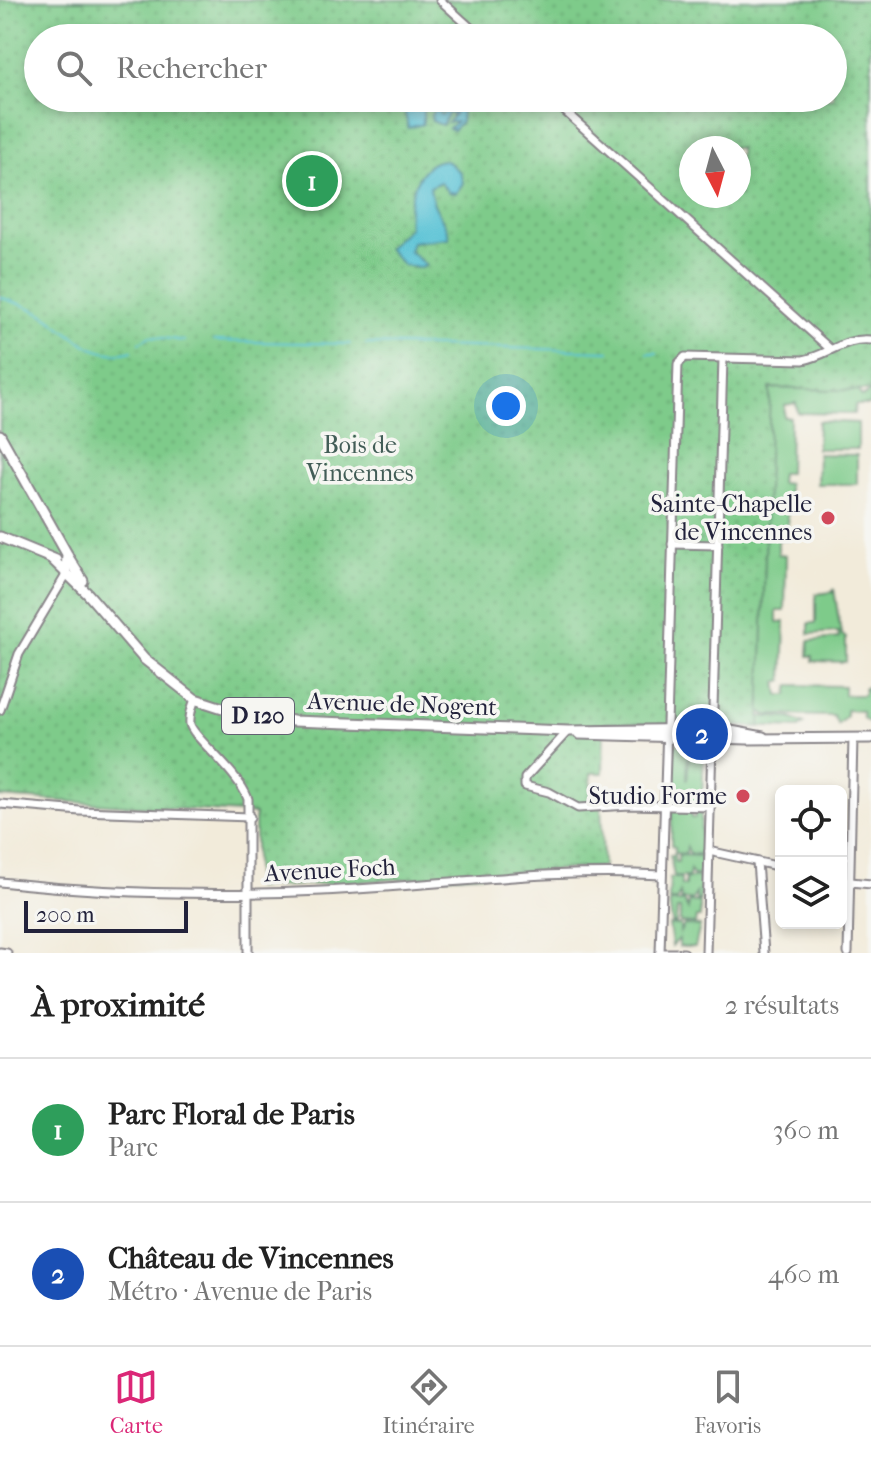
<!DOCTYPE html>
<html lang="fr">
<head>
<meta charset="utf-8">
<style>
  :root { --surface:#fff; --page:#f2f2f2; --text:#222; --muted:#767676; --line:#e0e0e0; --accent:#db2777 }
  body { margin:0; font-family:"IM FELL French Canon",serif; background:var(--page); color:var(--text) }
  .controls { position:absolute; right:24px; bottom:24px; display:grid; overflow:hidden; border-radius:12px; box-shadow:0 4px 12px #0003 }
  .controls button { width:72px; height:72px; display:grid; place-items:center; padding:0; border:0; border-bottom:2px solid var(--line); background:var(--surface); color:var(--text); font:40px sans-serif }
  .compass { position:absolute; left:679px; top:136px; width:72px; height:72px; border-radius:50%; background:var(--surface); box-shadow:0 4px 12px #0003; rotate:174deg }
  .scale { position:absolute; left:24px; bottom:20px; width:164px; box-sizing:border-box; padding-left:8px; border:4px solid #22223b; border-top:0; font-size:22px; line-height:28px; white-space:nowrap; color:#22223b; -webkit-text-stroke:6px #f6f6f2; paint-order:stroke }
  .you { position:absolute; left:506px; top:406px; width:28px; height:28px; margin:-20px; border:6px solid #fff; border-radius:50%; background:#1a73e8; box-shadow:0 0 0 12px #1a73e833 }
  .badge { display:grid; place-items:center; width:52px; height:52px; border-radius:50%; background:var(--accent); color:#fff; font-size:26px; font-weight:700 }
  .pin { position:absolute; translate:-50% -50%; border:4px solid #fff; box-shadow:0 2px 8px #0006 }
  .list { margin:0; padding:0; list-style:none }
  h2 { display:flex; justify-content:space-between; align-items:center; height:104px; margin:0; padding:0 32px; font-size:34px }
  h2 small { font-size:26px; font-weight:400; color:var(--muted) }
  .list li { display:grid; grid-template-columns:52px 1fr auto; gap:24px; align-items:center; box-sizing:border-box; height:144px; padding:0 32px; border-top:2px solid var(--line) }
  .list b { display:block; font-size:30px; white-space:nowrap }
  .list p { margin:0; font-size:26px; white-space:nowrap; color:var(--muted) }
  .list em { font-size:26px; font-style:normal; color:var(--muted) }
  .icon { flex:none; width:44px; height:44px; fill:none; stroke:currentColor; stroke-width:2; stroke-linecap:round; stroke-linejoin:round }
  .map { position:relative; flex:none; width:871px; height:953px; overflow:hidden }
  .search { position:absolute; background:var(--surface); box-shadow:0 4px 12px #0003; left:24px; right:24px; top:24px; height:88px; display:flex; align-items:center; gap:20px; box-sizing:border-box; padding:0 28px; border-radius:44px; color:var(--muted); font-size:30px }
  .sheet { height:392px; background:var(--surface) }
  nav { display:flex; justify-content:space-around; align-items:center; box-sizing:border-box; height:112px; border-top:2px solid var(--line); background:var(--surface); font-size:22px; color:var(--muted) }
  nav a { display:grid; justify-items:center; gap:4px }
  nav .on { color:var(--accent) }
  .map>svg:first-child { display:block }
  .green { fill:#7ecb8a; stroke:#507662; stroke-width:2 }
  .park { fill:url(#park-dots); stroke:#507662; stroke-width:2; fill-rule:evenodd }
  .water { fill:#59c2d5; stroke:#3e7288; stroke-width:2 }
  .lines { fill:none; stroke-linecap:round; stroke-linejoin:round }
  .stream { stroke:#59c2d5; stroke-width:2 }
  .minor-casing { stroke:#8a868a; stroke-width:11 }
  .major-casing { stroke:#8a868a; stroke-width:13 }
  .minor { stroke:#fff; stroke-width:7 }
  .major { stroke:#fff; stroke-width:9 }
  .poi-dot { fill:#d1495b; stroke:#f6f6f2; stroke-width:3 }
  .labels { text-anchor:middle; dominant-baseline:central; stroke-width:7; stroke-linejoin:round; paint-order:stroke }
  .shield { fill:#f6f6f2; stroke:#626272; stroke-width:2 }
  .shield-label { font-size:22px; font-weight:bold; fill:#22223b }
  .park-label { font-size:24px; fill:#425d57; stroke:#f6f6f2 }
  .poi-label { font-size:24px; fill:#22223b; stroke:#f6f6f2; text-anchor:end }
  .street-label { font-size:24px; fill:#22223b; stroke:#f6f6f2 }
</style>
</head>
<body>
<div class="map">
<svg width="871" height="953" viewBox="0 0 871 953">
  <defs>
    <pattern id="park-dots" width="8" height="8" patternUnits="userSpaceOnUse" patternTransform="scale(2)"><rect width="8" height="8" fill="#7ecb8a"/><path d="M2 2h.1M6 6h.1" fill="none" stroke="#6dae78" stroke-width="1.8" stroke-linecap="round"/></pattern>
  </defs>
  <rect width="100%" height="100%" fill="#f6f6f2"/>
  <filter id="ink" filterUnits="userSpaceOnUse"><feTurbulence type="fractalNoise" baseFrequency=".0125" numOctaves="2"/><feDisplacementMap in="SourceGraphic" scale="16" xChannelSelector="R" yChannelSelector="G"/><feConvolveMatrix kernelMatrix="1 2 1 2 8 2 1 2 1" color-interpolation-filters="sRGB"/></filter>
  <filter id="wash" filterUnits="userSpaceOnUse"><feTurbulence type="fractalNoise" baseFrequency=".006" numOctaves="4" result="noise"/><feDisplacementMap in="SourceGraphic" scale="32" xChannelSelector="R" yChannelSelector="G"/><feGaussianBlur stdDeviation="1.8" result="paint"/><feColorMatrix in="noise" values="0 0 0 0 0 0 0 0 0 0 0 0 0 0 0 0 0 1.4 0 .05"/><feComposite in="paint" operator="in"/></filter>
  <g filter="url(#wash)">
    <rect width="100%" height="100%" fill="#f2ebda"/>
    <g class="green">
      <polygon points="770,388 857,390 862,397 871,391 871,405 855,405 854,414 798,413 796,403 785,405 784,417 790,417 789,473 781,473 780,483 788,484 787,540 778,539 778,554 786,555 785,611 777,611 777,622 785,622 783,680 777,682 779,695 788,695 790,685 844,686 844,695 863,695 865,687 871,687 871,724 863,718 862,711 846,710 846,717 838,724 833,716 767,715 755,710"/>
      <polygon points="818,421 858,423 858,449 817,449"/>
      <polygon points="818,454 857,455 857,484 817,484"/>
      <polygon points="834,589 841,634 846,638 846,662 813,661 813,656 808,656 809,641 839,638 838,632 809,634 809,623 816,623 816,594 833,592"/>
      <polygon points="752,716 791,718 804,724 799,728 743,726"/>
      <polygon points="674,744 688,745 687,780 690,745 704,745 702,803 672,802"/>
      <polygon points="672,806 691,807 691,818 695,818 695,807 701,808 701,854 690,854 687,847 686,854 674,853 675,847 671,846"/>
      <polygon points="670,855 674,855 675,862 678,862 678,855 701,856 701,875 693,875 690,870 689,877 674,877"/>
      <polygon points="701,877 700,900 696,900 696,893 692,900 681,900 680,893 677,900 669,900 670,878 681,878 681,885 685,886 685,879"/>
      <polygon points="669,902 684,902 688,909 688,902 700,902 700,917 696,917 695,924 680,923 680,909 677,909 676,923 672,923"/>
      <polygon points="669,925 680,925 680,932 684,925 700,926 695,947 679,947 679,939 672,946"/>
    </g>
    <path class="park" d="M0 0H871V391L770 388 760 727 604 723 603 773H591L590 803H601L603 867 255 888V814L0 797ZM38 38H833V98H38ZM691 148H739V196H691Z"/>
    <g class="water">
      <polygon points="411,98 431,98 423,101 423,124 408,128 405,112"/>
      <polygon points="435,98 443,98 438,112 441,115 453,107 462,112 461,122 453,130 449,128 456,122 448,122 456,112 452,115 449,112 442,125 432,121 431,115 436,108 430,103"/>
      <path d="M445 160 460 172 463 183 456 193 448 192 440 182 430 187C431 209 448 222 449 238L412 242 409 251 426 265 422 268 403 265 387 248 409 228C406 205 415 161 445 160Z"/>
    </g>
    <g class="lines">
      <g class="stream">
        <path d="M0 297C14 303 34 307 47 317 74 336 97 361 132 351"/>
        <polyline points="213,341 350,344"/>
        <polyline points="140,342 150,336 184,341"/>
        <polyline points="366,344 609,351"/>
        <polyline points="647,353 657,353"/>
      </g>
    </g>
  </g>
  <g filter="url(#ink)">
    <g class="lines">
      <g class="minor-casing">
        <g id="minor">
          <polyline points="440,0 482,38"/>
          <polyline points="550,98 829,348"/>
          <polyline points="672,544 718,545"/>
          <path d="M195 699C192 707 189 716 190 724 192 737 238 771 248 799V953"/>
          <polyline points="0,710 19,654 66,575"/>
          <polyline points="568,731 525,778 525,786 549,792 578,808 630,805 710,807"/>
          <polyline points="0,804 80,811 250,817"/>
          <polyline points="709,851 781,867"/>
          <polyline points="757,862 764,953"/>
          <polyline points="841,881 871,884"/>
          <path d="M0 882C108 894 214 896 322 891 436 886 549 868 662 875"/>
          <polyline points="0,952 7,953"/>
          <path d="M660 953 678 364 685 357 803 360C827 356 844 337 871 340"/>
          <polyline points="661,953 684,953"/>
          <polyline points="706,953 723,358"/>
          <polyline points="848,953 853,738"/>
        </g>
      </g>
      <g class="major-casing">
        <g id="major">
          <polyline points="0,435 67,554 66,575"/>
          <polyline points="0,537 56,560"/>
          <polyline points="68,557 83,581"/>
          <polyline points="52,559 88,594 144,659 195,699 232,711 293,721 568,731 720,729 763,737"/>
          <polyline points="579,734 748,739 871,738"/>
        </g>
      </g>
      <use href="#minor" class="minor"/>
      <use href="#major" class="major"/>
    </g>
  </g>
  <g class="poi-dot">
    <circle cx="828" cy="518" r="8"/>
    <circle cx="743" cy="796" r="8"/>
  </g>
  <g class="labels">
    <rect class="shield" x="222" y="698" width="72" height="36" rx="6"/>
    <g class="shield-label">
      <text x="258" y="716">D 120</text>
    </g>
    <g class="park-label">
      <text x="360" y="445">Bois de<tspan x="360" dy="28">Vincennes</tspan></text>
    </g>
    <g class="poi-label">
      <text x="812" y="504">Sainte-Chapelle<tspan x="812" dy="28">de Vincennes</tspan></text>
      <text x="727" y="796">Studio Forme</text>
    </g>
    <g class="street-label">
      <text transform="translate(402 704) rotate(2)">Avenue de Nogent</text>
      <text transform="translate(330 870) rotate(-3)">Avenue Foch</text>
    </g>
  </g>
</svg>
<div class="controls">
<button><svg class="icon" aria-label="locate" viewBox="0 0 24 24"><circle cx="12" cy="12" r="6"/><path d="M12 2v4M12 18v4M2 12h4M18 12h4"/></svg></button>
<button><svg class="icon" aria-label="layers" viewBox="0 0 24 24"><path d="M12 4l9 5-9 5-9-5zM3 14l9 5 9-5"/></svg></button>
</div>
<svg class="compass" viewBox="-18 -18 36 36"><path d="M0-13l5 13h-10z" fill="#e53935"/><path d="M0 13l5-13h-10z" fill="#767676"/></svg>
<div class="scale">200 m</div>
<div class="you"></div>
<div class="pin badge" style="left:312px;top:181px;background:#2e9e5b">1</div>
<div class="pin badge" style="left:702px;top:734px;background:#1a4fb4">2</div>
<div class="search"><svg class="icon" aria-label="search" viewBox="0 0 24 24"><circle cx="10" cy="10" r="6"/><path d="M15 15l6 6"/></svg>Rechercher</div>
</div>
<section class="sheet">
<h2>À proximité<small>2 résultats</small></h2>
<ul class="list">
<li><span class="badge" style="background:#2e9e5b">1</span><div><b>Parc Floral de Paris</b><p>Parc</p></div><em>360 m</em></li>
<li><span class="badge" style="background:#1a4fb4">2</span><div><b>Château de Vincennes</b><p>Métro · Avenue de Paris</p></div><em>460 m</em></li>
</ul>
</section>
<nav>
<a class="on"><svg class="icon" aria-label="map" viewBox="0 0 24 24"><path d="M3 6l6-2 6 2 6-2v14l-6 2-6-2-6 2zM9 4v14M15 6v14"/></svg>Carte</a>
<a><svg class="icon" aria-label="directions" viewBox="0 0 24 24"><path d="M12 3l9 9-9 9-9-9zM9 14v-3h6M13 9l2 2-2 2"/></svg>Itinéraire</a>
<a><svg class="icon" aria-label="saved" viewBox="0 0 24 24"><path d="M7 4h10v16l-5-4-5 4z"/></svg>Favoris</a>
</nav>
</body>
</html>
